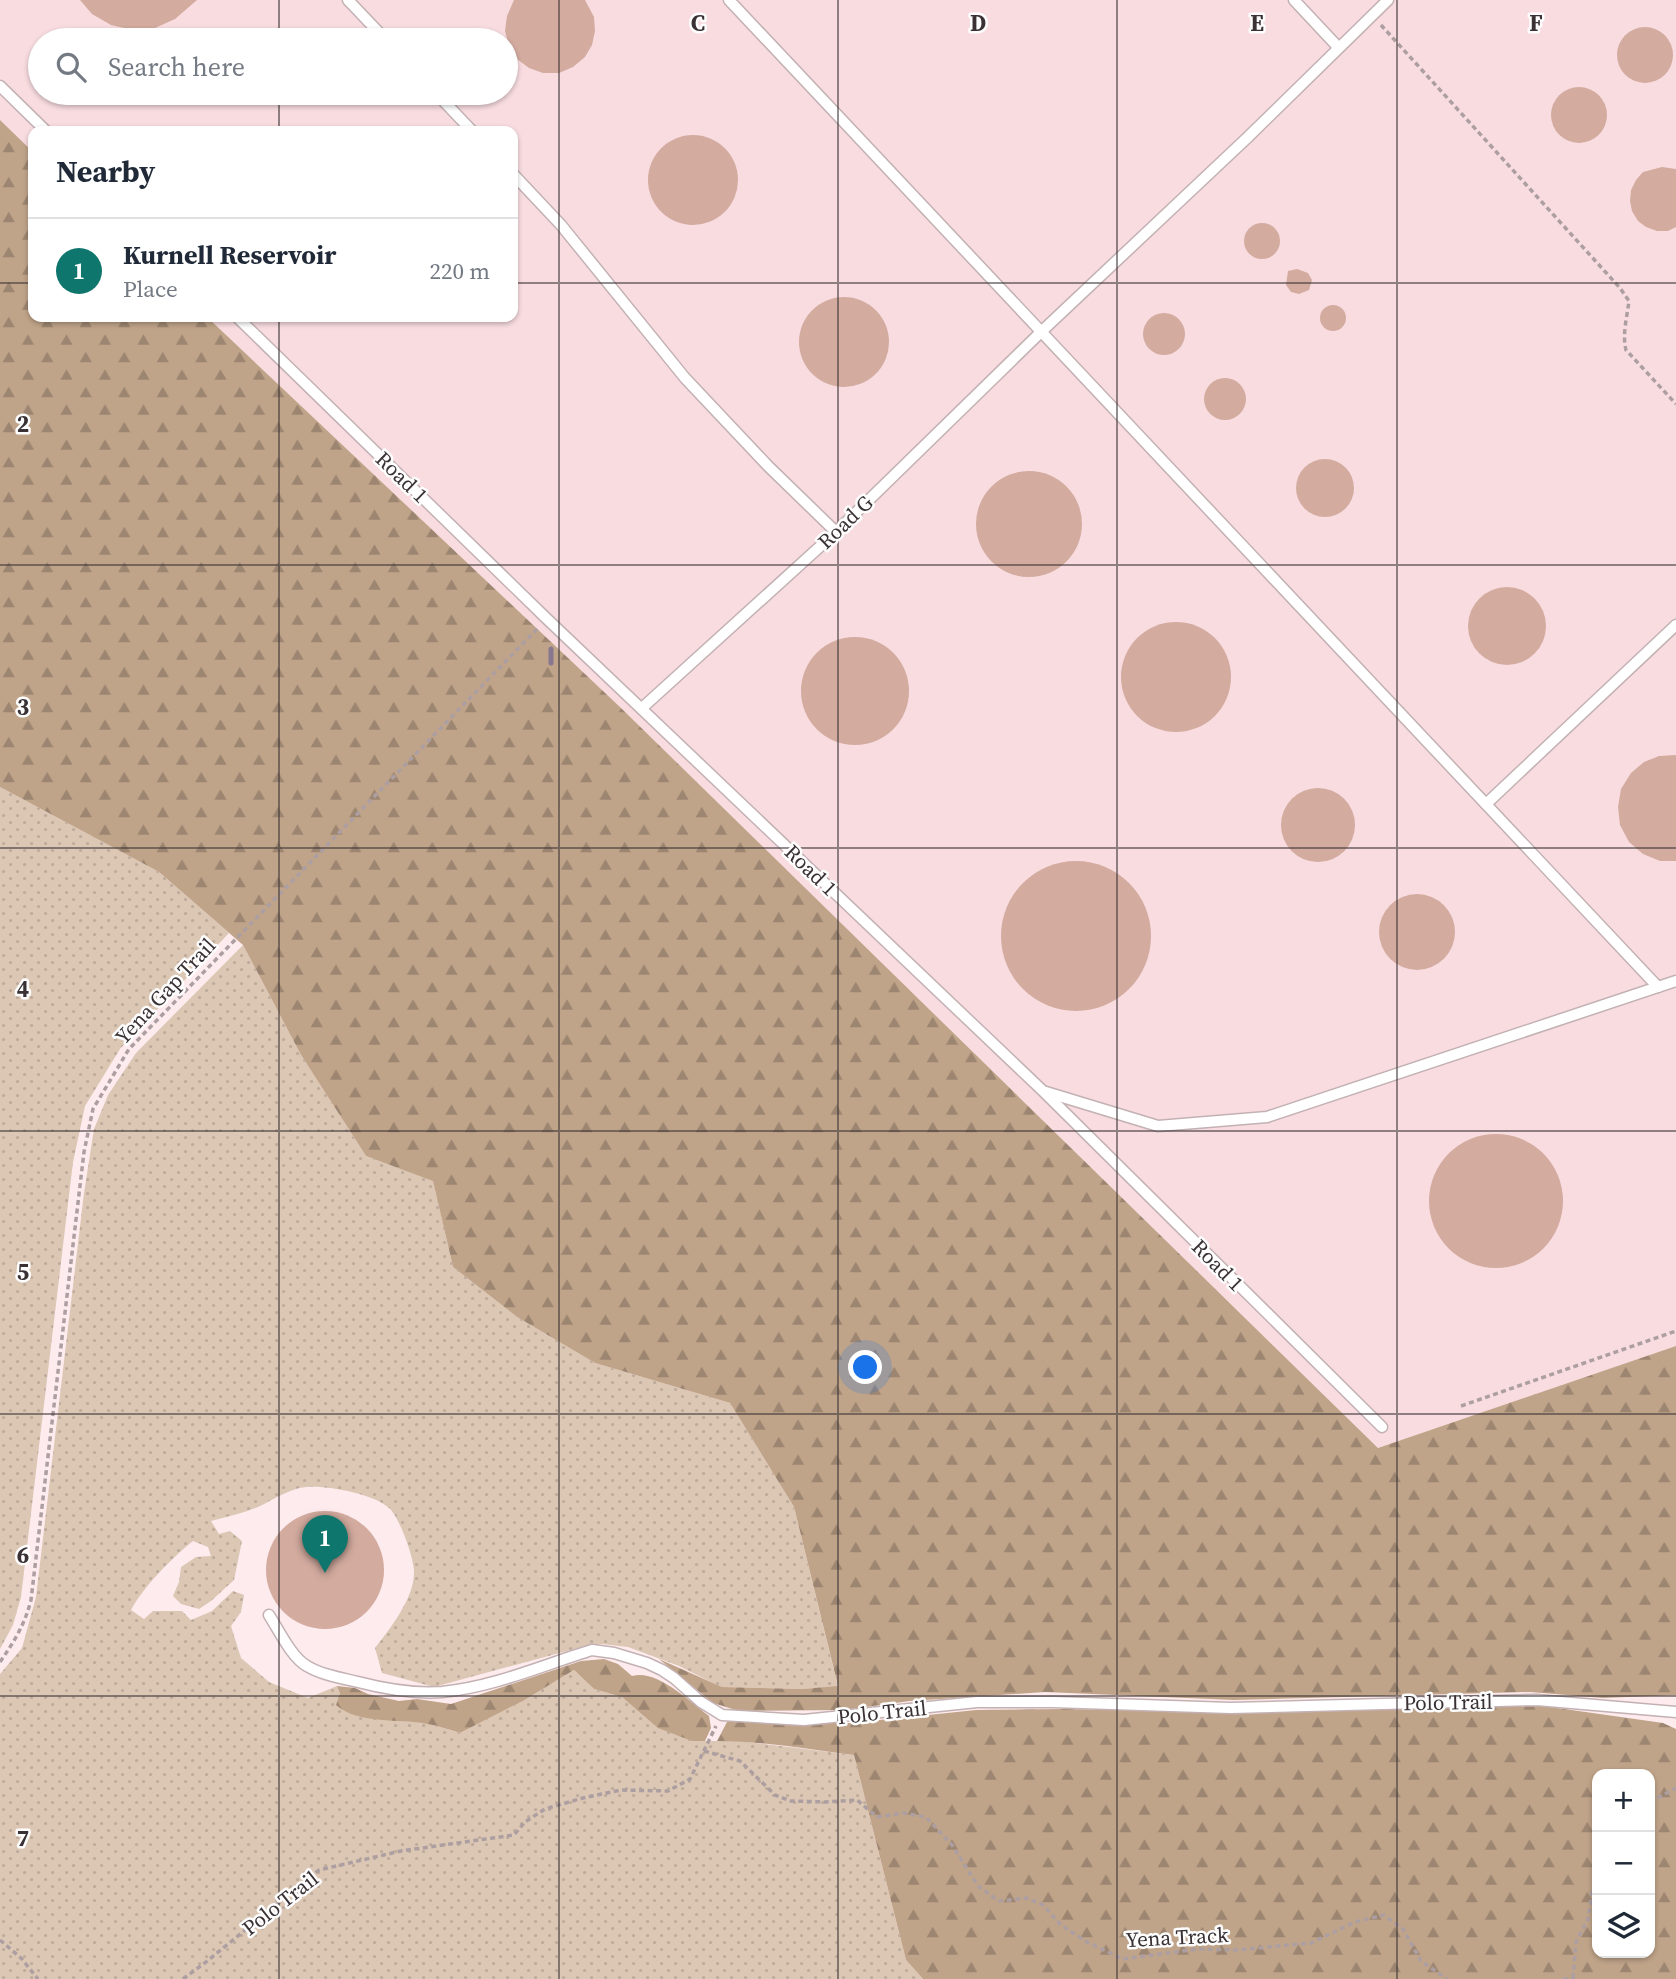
<!DOCTYPE html>
<html lang="en">
<head>
<meta charset="utf-8">
<style>
  :root { --surface:#fff; --page:#f6f6f7; --text:#1f2937; --muted:#747a83; --line:#e0e1e3; --accent:#0f766e }
  body { margin:0; font-family:"Source Serif 4",serif; background:var(--page); color:var(--text) }
  .controls { position:absolute; right:21px; bottom:21px; display:grid; overflow:hidden; border-radius:14px; box-shadow:0 2px 5px #0004 }
  .controls button { width:63px; height:63px; display:grid; place-items:center; padding:0; border:0; border-bottom:2px solid var(--line); background:var(--surface); color:var(--text); font:35px sans-serif }
  .you { position:absolute; left:866px; top:1368px; width:24px; height:24px; margin:-18px; border:5px solid #fff; border-radius:50%; background:#1a73e8; box-shadow:0 0 0 10px #1a73e833 }
  .badge { display:grid; place-items:center; width:46px; height:46px; border-radius:50%; background:var(--accent); color:#fff; font-size:23px; font-weight:700 }
  .pin { position:absolute; translate:-50% -58px; filter:drop-shadow(0 2px 4px #0008) }
  .pin::after { content:''; position:absolute; top:37px; width:24px; height:21px; background:inherit; clip-path:polygon(0 0,100% 0,50% 100%) }
  .list { margin:0; padding:0; list-style:none }
  h2 { display:flex; justify-content:space-between; align-items:center; height:91px; margin:0; padding:0 28px; font-size:30px }
  h2 small { font-size:23px; font-weight:400; color:var(--muted) }
  .list li { display:grid; grid-template-columns:46px 1fr auto; gap:21px; align-items:center; box-sizing:border-box; height:105px; padding:0 28px; border-top:2px solid var(--line) }
  .list b { display:block; font-size:26px; white-space:nowrap }
  .list p { margin:0; font-size:23px; white-space:nowrap; color:var(--muted) }
  .list em { font-size:23px; font-style:normal; color:var(--muted) }
  .icon { flex:none; width:38px; height:38px; fill:none; stroke:currentColor; stroke-width:2; stroke-linecap:round; stroke-linejoin:round }
  .map { position:relative; flex:none; width:1676px; height:1979px; overflow:hidden }
  .search { position:absolute; background:var(--surface); box-shadow:0 2px 5px #0004; left:28px; top:28px; width:490px; height:77px; display:flex; align-items:center; gap:18px; box-sizing:border-box; padding:0 24px; border-radius:38px; color:var(--muted); font-size:26px }
  .panel { position:absolute; background:var(--surface); box-shadow:0 2px 5px #0004; left:28px; top:126px; width:490px; height:196px; border-radius:14px }
  .map>svg:first-child { display:block }
  .built { fill:#f8dce0; fill-rule:evenodd }
  .grass { fill:url(#grass-dots) }
  .forest { fill:url(#forest-firs); fill-rule:evenodd }
  .lines { fill:none; stroke-linecap:round; stroke-linejoin:round }
  .stream { stroke:#877890; stroke-width:5 }
  .building { fill:#d3ab9f }
  .lane-casing { stroke:#c3b1b3; stroke-width:13 }
  .path { stroke:#ad9fa1; stroke-width:3.5; stroke-dasharray:5 3.5; stroke-linecap:butt }
  .lane { stroke:#fff; stroke-width:10 }
  .grid { fill:none; stroke:#393133; stroke-width:2; stroke-opacity:0.55 }
  .labels { text-anchor:middle; dominant-baseline:central; stroke-width:5; stroke-linejoin:round; paint-order:stroke }
  .street-label { font-size:21px; fill:#393133; stroke:#fdfdfd }
  .grid-label { font-size:23px; text-anchor:middle; font-weight:bold; fill:#393133; stroke:#fdfdfd; stroke-width:5; stroke-linejoin:round; paint-order:stroke }
</style>
</head>
<body>
<div class="map">
<svg width="1676" height="1979" viewBox="0 0 1676 1979">
  <defs>
    <pattern id="grass-dots" width="8" height="8" patternUnits="userSpaceOnUse" patternTransform="scale(1.75)"><rect width="8" height="8" fill="#dcc7b4"/><path d="M2 2h.1M6 6h.1" fill="none" stroke="#beab9b" stroke-width="1.8" stroke-linecap="round"/></pattern>
    <pattern id="forest-firs" width="22" height="20" patternUnits="userSpaceOnUse" patternTransform="scale(1.75)"><rect width="22" height="20" fill="#c0a489"/><path d="M5 1l3.5 6h-7zM16 11l3.5 6h-7z" fill="#9d8671"/></pattern>
  </defs>
  <rect width="100%" height="100%" fill="#feebee"/>
  <path class="built" d="M0 0H1676V1346L1378 1448 621 708 207 317H513V131H33V152L0 120ZM40 40H506V93H40Z"/>
  <g class="grass">
    <polygon points="0,787 159,872 229,933 120,1049 85,1106 73,1162 21,1597 13,1625 0,1649"/>
    <path d="M243 945 301 1055 366 1156 433 1180 453 1267 517 1317 595 1363 730 1403 794 1507 838 1687 803 1689 721 1687 679 1666 628 1647 602 1644 585 1646 434 1687 382 1673 375 1648C390 1629 414 1598 414 1573 415 1560 399 1516 389 1508 374 1494 327 1485 307 1487 290 1488 273 1500 258 1507 243 1513 227 1517 211 1521L219 1534 230 1531 242 1541 234 1580 211 1601 199 1609 181 1604 173 1596 179 1582 181 1567 196 1557 211 1556 208 1547 193 1541C172 1558 144 1586 131 1610L144 1619 153 1611H182L191 1620 212 1611 233 1591 244 1595 241 1612 231 1626 241 1658 269 1682 308 1698 337 1686 340 1694 367 1717 427 1723 460 1733 523 1701 574 1670 594 1689 622 1697 638 1709 692 1741H740L854 1755 906 1960 923 1979H0V1674L22 1648 36 1597 84 1193 94 1129 108 1095 136 1053Z"/>
  </g>
  <g class="forest">
    <polygon points="0,120 33,152 33,317 207,317 621,708 1378,1448 1676,1346 1676,1695 1603,1698 1530,1692 1234,1700 1045,1692 910,1701 844,1710 739,1711 713,1703 659,1659 722,1687 803,1689 838,1686 794,1507 730,1403 595,1363 517,1317 453,1267 433,1181 366,1156 301,1055 243,945 159,872 0,787"/>
    <path d="M604 1659 618 1664 632 1676C657 1669 689 1701 709 1716L711 1728 705 1741H692L658 1728 622 1697 594 1689 574 1670 523 1701 460 1733C450 1730 439 1726 428 1724 399 1718 359 1725 336 1705L340 1694 337 1686 355 1688 368 1694 399 1701 417 1699 451 1704 581 1661Z"/>
    <path d="M1529 1704 1663 1723 1676 1729V1979H923L906 1960 854 1755C808 1749 763 1741 717 1741L727 1722 851 1723 976 1710 1063 1709 1273 1713ZM1597 1774H1650V1953H1597Z"/>
  </g>
  <g class="lines">
    <polyline class="stream" points="551,663 551,649"/>
  </g>
  <g class="building">
    <polygon points="80,0 197,0 175,19 155,28 133,30 111,25 92,14"/>
    <polygon points="514,0 585,0 594,17 595,31 592,45 585,57 573,67 559,73 543,73 529,68 517,59 509,46 505,31 507,16"/>
    <circle cx="1645" cy="55" r="28"/>
    <circle cx="1579" cy="115" r="28"/>
    <circle cx="693" cy="180" r="45"/>
    <polygon points="1662,167 1676,169 1676,227 1668,231 1657,231 1646,227 1638,221 1632,211 1630,201 1631,190 1636,180 1643,172"/>
    <circle cx="1262" cy="241" r="18"/>
    <polygon points="1297,269 1308,273 1312,280 1309,290 1299,294 1291,292 1286,285 1288,271"/>
    <circle cx="844" cy="342" r="45"/>
    <circle cx="1333" cy="318" r="13"/>
    <circle cx="1164" cy="334" r="21"/>
    <circle cx="1225" cy="399" r="21"/>
    <circle cx="1325" cy="488" r="29"/>
    <circle cx="1029" cy="524" r="53"/>
    <circle cx="1507" cy="626" r="39"/>
    <circle cx="1176" cy="677" r="55"/>
    <circle cx="855" cy="691" r="54"/>
    <polygon points="1676,755 1676,861 1660,861 1643,854 1629,842 1620,825 1618,807 1621,789 1631,773 1644,762 1659,756"/>
    <circle cx="1318" cy="825" r="37"/>
    <circle cx="1076" cy="936" r="75"/>
    <circle cx="1417" cy="932" r="38"/>
    <circle cx="1496" cy="1201" r="67"/>
    <circle cx="325" cy="1570" r="59"/>
  </g>
  <g class="lines">
    <g class="lane-casing">
      <g id="lane">
        <polyline points="348,0 386,40"/>
        <polyline points="729,0 1658,987"/>
        <polyline points="1294,0 1338,47"/>
        <polyline points="0,86 46,131"/>
        <polyline points="436,93 472,131"/>
        <polyline points="513,174 561,225 685,378 768,466 836,532"/>
        <polyline points="237,317 546,618 1043,1091 1382,1427"/>
        <polyline points="642,708 836,532 1042,331 1248,137 1388,0"/>
        <polyline points="1486,804 1676,625"/>
        <polyline points="1046,1092 1158,1126 1267,1117 1676,981"/>
        <path d="M269 1615C278 1629 292 1658 307 1666 322 1675 341 1678 358 1682 385 1689 414 1694 442 1692 494 1687 543 1665 592 1650L614 1653 647 1663 662 1670 674 1678 701 1702 722 1715 804 1720 977 1702H1053L1230 1708 1537 1700 1676 1712"/>
      </g>
    </g>
    <g class="path">
      <path d="M1381 25 1620 288 1629 301C1627 317 1622 335 1626 350L1676 404"/>
      <polyline points="1461,1406 1676,1331"/>
      <path d="M0 1662C14 1642 25 1624 31 1600L84 1152 93 1109 129 1049 539 627"/>
      <polyline points="704,1751 740,1761 775,1795 791,1801 826,1802 857,1800 877,1817 903,1813 926,1817 952,1845 978,1886 999,1901 1027,1898 1043,1905 1061,1925 1087,1942 1123,1959 1198,1949 1236,1950 1311,1943 1355,1922 1384,1915 1403,1929 1421,1961 1447,1979"/>
      <polyline points="1650,1802 1676,1788"/>
      <polyline points="0,1940 21,1958 38,1979"/>
      <polyline points="1573,1978 1576,1942 1588,1919 1592,1892 1597,1892"/>
      <polyline points="183,1979 206,1962 319,1870 401,1851 514,1835 525,1822 545,1809 583,1798 621,1790 668,1791 690,1779 716,1726"/>
      <polyline points="1563,1979 1575,1979"/>
    </g>
    <use href="#lane" class="lane"/>
  </g>
  <path class="grid" d="M279 0V40M559 0V1979M838 0V1979M1117 0V1979M1397 0V1979M279 93V131M0 283H33M513 283H1676M279 317V1979M0 565H1676M0 848H1676M0 1131H1676M0 1414H1676M0 1696H1676"/>
  <g class="labels">
    <g class="street-label">
      <text transform="translate(402 477) rotate(44)">Road 1</text>
      <text transform="translate(845 522) rotate(-44)">Road G</text>
      <text transform="translate(811 870) rotate(44)">Road 1</text>
      <text transform="translate(165 991) rotate(-47)">Yena Gap Trail</text>
      <text transform="translate(1218 1265) rotate(45)">Road 1</text>
      <text transform="translate(1448 1702) rotate(-1)">Polo Trail</text>
      <text transform="translate(882 1712) rotate(-6)">Polo Trail</text>
      <text transform="translate(280 1903) rotate(-38)">Polo Trail</text>
      <text transform="translate(1177 1937) rotate(-3)">Yena Track</text>
    </g>
  </g>
  <g class="grid-label">
    <text x="698" y="31">C</text>
    <text x="978" y="31">D</text>
    <text x="1257" y="31">E</text>
    <text x="1536" y="31">F</text>
    <text x="23" y="432">2</text>
    <text x="23" y="715">3</text>
    <text x="23" y="997">4</text>
    <text x="23" y="1280">5</text>
    <text x="23" y="1563">6</text>
    <text x="23" y="1846">7</text>
  </g>
</svg>
<div class="controls">
<button>+</button>
<button>−</button>
<button><svg class="icon" aria-label="layers" viewBox="0 0 24 24"><path d="M12 4l9 5-9 5-9-5zM3 14l9 5 9-5"/></svg></button>
</div>
<div class="you"></div>
<div class="pin badge" style="left:325px;top:1573px">1</div>
<div class="search"><svg class="icon" aria-label="search" viewBox="0 0 24 24"><circle cx="10" cy="10" r="6"/><path d="M15 15l6 6"/></svg>Search here</div>
<section class="panel">
<h2>Nearby<small></small></h2>
<ul class="list">
<li><span class="badge">1</span><div><b>Kurnell Reservoir</b><p>Place</p></div><em>220 m</em></li>
</ul>
</section>
</div>
</body>
</html>
